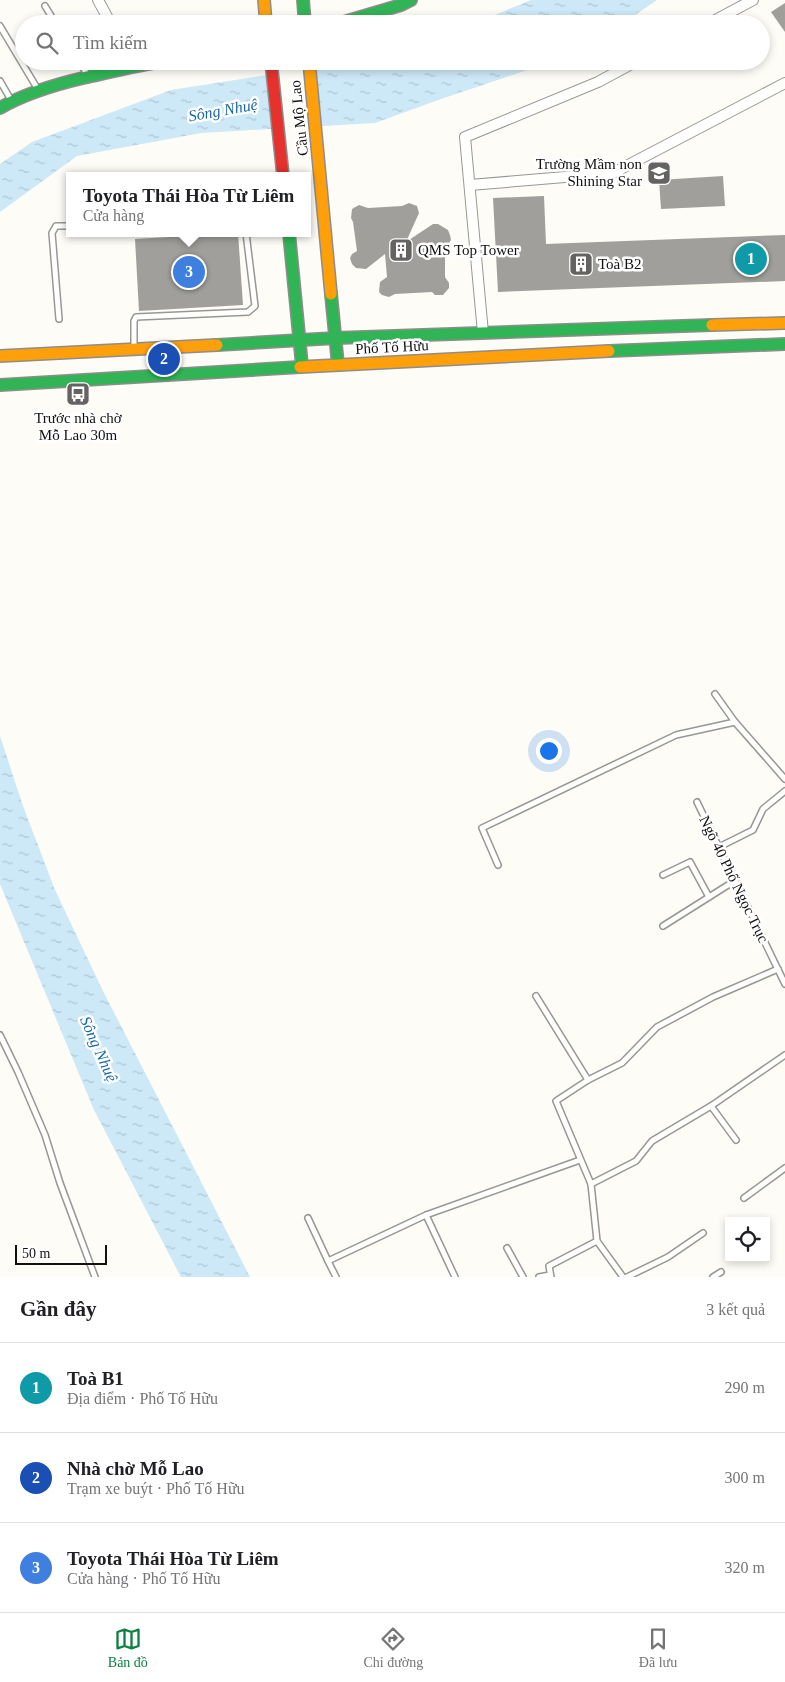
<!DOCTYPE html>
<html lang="vi">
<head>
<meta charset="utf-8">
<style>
  :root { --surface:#fff; --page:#f2f2f2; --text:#202124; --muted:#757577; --line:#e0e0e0; --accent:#0b8043 }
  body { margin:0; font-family:"Times New Roman",serif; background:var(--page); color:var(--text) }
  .controls { position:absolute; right:15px; bottom:15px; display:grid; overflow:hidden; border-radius:0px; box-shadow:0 2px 8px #0003 }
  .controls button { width:45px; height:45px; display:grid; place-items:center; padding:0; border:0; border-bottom:1px solid var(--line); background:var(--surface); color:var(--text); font:25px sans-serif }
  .scale { position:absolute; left:15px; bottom:12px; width:92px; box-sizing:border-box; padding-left:5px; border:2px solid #111; border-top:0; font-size:14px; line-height:18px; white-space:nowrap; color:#111; -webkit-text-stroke:4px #fff; paint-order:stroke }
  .you { position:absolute; left:548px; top:750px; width:18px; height:18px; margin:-12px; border:4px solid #fff; border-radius:50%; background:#1a73e8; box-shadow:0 0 0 8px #1a73e833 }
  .badge { display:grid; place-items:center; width:32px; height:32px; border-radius:50%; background:var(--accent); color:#fff; font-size:16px; font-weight:700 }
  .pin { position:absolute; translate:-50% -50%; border:2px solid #fff; box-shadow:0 1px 5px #0006 }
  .popup { position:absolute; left:66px; top:172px; width:245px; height:65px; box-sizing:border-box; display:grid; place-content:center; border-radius:0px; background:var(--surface); filter:drop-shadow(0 1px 4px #0005); font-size:16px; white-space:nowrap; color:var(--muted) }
  .popup b { font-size:19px; color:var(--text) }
  .popup::after { content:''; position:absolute; left:50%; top:100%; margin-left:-10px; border:10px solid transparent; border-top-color:var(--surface) }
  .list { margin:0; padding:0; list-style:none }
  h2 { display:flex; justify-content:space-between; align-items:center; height:65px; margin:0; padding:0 20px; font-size:21px }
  h2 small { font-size:16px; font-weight:400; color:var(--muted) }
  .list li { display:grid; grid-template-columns:32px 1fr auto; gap:15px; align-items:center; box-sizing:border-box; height:90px; padding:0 20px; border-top:1px solid var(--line) }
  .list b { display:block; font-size:19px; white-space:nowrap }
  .list p { margin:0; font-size:16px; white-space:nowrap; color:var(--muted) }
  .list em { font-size:16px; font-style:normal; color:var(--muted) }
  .icon { flex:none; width:28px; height:28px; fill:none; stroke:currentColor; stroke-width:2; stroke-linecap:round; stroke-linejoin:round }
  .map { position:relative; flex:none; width:785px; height:1277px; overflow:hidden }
  .search { position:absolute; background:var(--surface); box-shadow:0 2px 8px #0003; left:15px; right:15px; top:15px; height:55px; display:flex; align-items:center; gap:12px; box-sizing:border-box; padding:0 18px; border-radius:28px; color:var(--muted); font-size:19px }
  .sheet { height:335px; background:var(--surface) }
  nav { display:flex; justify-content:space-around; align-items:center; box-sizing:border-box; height:70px; border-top:1px solid var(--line); background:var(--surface); font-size:14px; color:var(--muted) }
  nav a { display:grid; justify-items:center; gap:2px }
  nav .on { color:var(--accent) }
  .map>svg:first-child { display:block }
  .water { fill:url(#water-ripples) }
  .pier { fill:#fdfcf7 }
  .building { fill:#a19f9c }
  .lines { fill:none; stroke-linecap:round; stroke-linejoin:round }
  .lane-casing { stroke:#979795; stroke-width:8 }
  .street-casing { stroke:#979795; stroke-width:12 }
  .fast-casing { stroke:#8e8d8b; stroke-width:14 }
  .slow-casing { stroke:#8e8d8b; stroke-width:14 }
  .jam-casing { stroke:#8e8d8b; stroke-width:14 }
  .lane { stroke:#fffffe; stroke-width:5 }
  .street { stroke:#fffffe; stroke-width:10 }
  .fast { stroke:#30b455; stroke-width:11 }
  .slow { stroke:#ff9f0a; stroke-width:11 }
  .jam { stroke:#e5322d; stroke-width:11 }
  .labels { text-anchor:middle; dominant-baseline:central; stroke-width:5; stroke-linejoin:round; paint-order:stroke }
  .street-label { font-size:15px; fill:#111; stroke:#fff }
  .poi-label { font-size:15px; fill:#111; stroke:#fff; text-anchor:start }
  .water-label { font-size:16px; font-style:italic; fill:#1768a6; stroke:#fff }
</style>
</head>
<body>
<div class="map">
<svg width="785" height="1277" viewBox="0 0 785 1277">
  <defs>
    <pattern id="water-ripples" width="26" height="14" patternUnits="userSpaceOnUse" patternTransform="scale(1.25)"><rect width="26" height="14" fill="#cde8f7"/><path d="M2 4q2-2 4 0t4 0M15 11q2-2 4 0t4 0" fill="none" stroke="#afc6d3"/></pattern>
  </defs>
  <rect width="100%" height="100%" fill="#fdfcf7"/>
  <g class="water">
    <polygon points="531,0 657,0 622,24 473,24"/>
    <polygon points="356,61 554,61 441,99 375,123 201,133 77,156 0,212 0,164 32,142 171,90"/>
    <polygon points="0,736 23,806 55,890 103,991 250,1277 181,1277 94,1110 0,884"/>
  </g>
  <polygon class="pier" points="309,66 316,129 278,131 272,72"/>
  <g class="building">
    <polygon points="785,3 785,32 771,12"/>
    <polygon points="723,176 725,206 661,209 659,180"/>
    <polygon points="544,196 546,244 785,235 785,281 498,292 493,198"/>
    <polygon points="409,203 417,206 419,213 406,242 433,224 438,224 448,230 450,235 451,240 445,249 445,277 449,283 449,288 443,295 435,295 432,292 395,294 389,297 382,295 379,292 380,282 387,277 385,254 366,269 356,268 352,264 350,258 352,254 357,251 353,222 351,218 352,209 359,205 368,208 402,206"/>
    <polygon points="238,233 243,305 139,311 135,239"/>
  </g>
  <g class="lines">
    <g class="lane-casing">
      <g id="lane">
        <polyline points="45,6 56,24"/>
        <polyline points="0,26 37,88"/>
        <polyline points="79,61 88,76"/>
        <polyline points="0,81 11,100"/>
        <polyline points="59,319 52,233 56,226 70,226"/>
        <polyline points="134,347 134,321 136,317 248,312 255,306 246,233"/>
        <polyline points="715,694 735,722"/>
        <polyline points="697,802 785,984"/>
        <polyline points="719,847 753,830 763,809 785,791"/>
        <polyline points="498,865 482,828 676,735 735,722 785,779"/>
        <polyline points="663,875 690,862 709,897"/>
        <polyline points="663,926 736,880"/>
        <polyline points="536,996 588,1080"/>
        <polyline points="0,1035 18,1072 45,1135 60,1183 95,1277"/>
        <polyline points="711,1106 736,1140"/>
        <polyline points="591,1184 636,1161 652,1141 711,1106 785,1055"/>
        <polyline points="744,1198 785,1168"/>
        <polyline points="426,1215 455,1277"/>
        <polyline points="308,1218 328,1261 426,1215 580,1160"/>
        <polyline points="507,1248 523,1277"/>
        <polyline points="328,1261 336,1277"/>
        <polyline points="539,1277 550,1275"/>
        <polyline points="551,1277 549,1266 597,1241"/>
        <polyline points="623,1277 597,1241 591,1184 556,1101 588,1080 622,1063 657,1027 713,997 778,969"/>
        <polyline points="627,1277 668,1257 703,1233"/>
        <polyline points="713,1277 721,1272"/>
      </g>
    </g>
    <g class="street-casing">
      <g id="street">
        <polyline points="98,0 111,24"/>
        <polyline points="708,24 753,0"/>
        <polyline points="470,185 613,173 785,83"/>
        <polyline points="483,333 465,137 598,82 637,61"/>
      </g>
    </g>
    <g class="fast-casing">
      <g id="fast">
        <polyline points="303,0 305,24"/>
        <polyline points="337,24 401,5 411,0"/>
        <path d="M0 108C26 93 53 85 83 78 110 72 137 65 165 61"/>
        <polyline points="289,233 302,366"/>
        <polyline points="331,294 338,365"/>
        <polyline points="217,345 336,338 712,325"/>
        <polyline points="609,351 785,344"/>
        <polyline points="0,385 300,367"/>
      </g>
    </g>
    <g class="slow-casing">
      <g id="slow">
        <polyline points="264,0 266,24"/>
        <polyline points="309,61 331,294"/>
        <polyline points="712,325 785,323"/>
        <polyline points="0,356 217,345"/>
        <polyline points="300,367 609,351"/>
      </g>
    </g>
    <g class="jam-casing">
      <polyline id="jam" points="271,61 283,176"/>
    </g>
    <use href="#lane" class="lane"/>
    <use href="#street" class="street"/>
    <use href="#fast" class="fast"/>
    <use href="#slow" class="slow"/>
    <use href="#jam" class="jam"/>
  </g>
  <defs>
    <g id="school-square" transform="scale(1.25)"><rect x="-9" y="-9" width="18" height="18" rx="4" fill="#646362" stroke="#fff"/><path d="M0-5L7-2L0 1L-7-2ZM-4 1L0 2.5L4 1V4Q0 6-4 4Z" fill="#fff"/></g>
    <g id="building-square" transform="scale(1.25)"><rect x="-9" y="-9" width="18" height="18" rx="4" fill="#646362" stroke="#fff"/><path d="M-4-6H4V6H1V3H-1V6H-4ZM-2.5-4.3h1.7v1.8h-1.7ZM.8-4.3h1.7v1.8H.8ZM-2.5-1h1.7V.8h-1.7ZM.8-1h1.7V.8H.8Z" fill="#fff"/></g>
    <g id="bus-square" transform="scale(1.25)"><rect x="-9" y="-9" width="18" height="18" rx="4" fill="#646362" stroke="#fff"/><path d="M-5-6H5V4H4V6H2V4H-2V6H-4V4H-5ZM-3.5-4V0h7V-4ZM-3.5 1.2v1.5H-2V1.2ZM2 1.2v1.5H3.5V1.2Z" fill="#fff"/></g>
  </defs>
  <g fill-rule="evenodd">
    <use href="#school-square" x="659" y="173"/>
    <use href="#building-square" x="401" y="250"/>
    <use href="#building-square" x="581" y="264"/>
    <use href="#bus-square" x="78" y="394"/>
  </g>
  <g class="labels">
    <g class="street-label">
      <text transform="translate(299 118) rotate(-96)">Cầu Mộ Lao</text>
      <text transform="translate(392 347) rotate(-3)">Phố Tố Hữu</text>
      <text transform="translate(734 879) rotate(64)">Ngõ 40 Phố Ngọc Trục</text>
    </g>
    <g class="poi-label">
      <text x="642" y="164" text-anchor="end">Trường Mầm non<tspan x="642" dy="17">Shining Star</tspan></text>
      <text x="418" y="250">QMS Top Tower</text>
      <text x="598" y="264">Toà B2</text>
      <text x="78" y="418" text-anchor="middle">Trước nhà chờ<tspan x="78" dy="17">Mỗ Lao 30m</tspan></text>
    </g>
    <g class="water-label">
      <text transform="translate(223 110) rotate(-10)">Sông Nhuệ</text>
      <text transform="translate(99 1049) rotate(66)">Sông Nhuệ</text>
    </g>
  </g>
</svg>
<div class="controls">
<button><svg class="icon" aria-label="locate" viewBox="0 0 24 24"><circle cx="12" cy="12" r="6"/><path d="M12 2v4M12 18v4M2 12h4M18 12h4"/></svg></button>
</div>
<div class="scale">50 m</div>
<div class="you"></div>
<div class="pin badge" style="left:751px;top:259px;background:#0f9aa8">1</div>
<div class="pin badge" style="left:164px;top:359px;background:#1a4fb4">2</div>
<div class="pin badge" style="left:189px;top:272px;background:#3f7fe0">3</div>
<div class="popup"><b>Toyota Thái Hòa Từ Liêm</b>Cửa hàng</div>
<div class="search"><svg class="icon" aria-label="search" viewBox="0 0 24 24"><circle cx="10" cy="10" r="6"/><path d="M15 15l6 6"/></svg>Tìm kiếm</div>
</div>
<section class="sheet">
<h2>Gần đây<small>3 kết quả</small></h2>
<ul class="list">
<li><span class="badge" style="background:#0f9aa8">1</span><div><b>Toà B1</b><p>Địa điểm · Phố Tố Hữu</p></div><em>290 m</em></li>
<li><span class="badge" style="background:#1a4fb4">2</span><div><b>Nhà chờ Mỗ Lao</b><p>Trạm xe buýt · Phố Tố Hữu</p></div><em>300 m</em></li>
<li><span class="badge" style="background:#3f7fe0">3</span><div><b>Toyota Thái Hòa Từ Liêm</b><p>Cửa hàng · Phố Tố Hữu</p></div><em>320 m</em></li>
</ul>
</section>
<nav>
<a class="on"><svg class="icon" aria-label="map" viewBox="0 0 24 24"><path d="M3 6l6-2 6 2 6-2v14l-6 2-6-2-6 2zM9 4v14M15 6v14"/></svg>Bản đồ</a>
<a><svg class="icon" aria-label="directions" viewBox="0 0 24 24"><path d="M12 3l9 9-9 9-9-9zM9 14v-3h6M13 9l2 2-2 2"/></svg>Chỉ đường</a>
<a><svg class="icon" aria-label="saved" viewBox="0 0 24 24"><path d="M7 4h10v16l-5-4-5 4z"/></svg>Đã lưu</a>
</nav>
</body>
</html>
